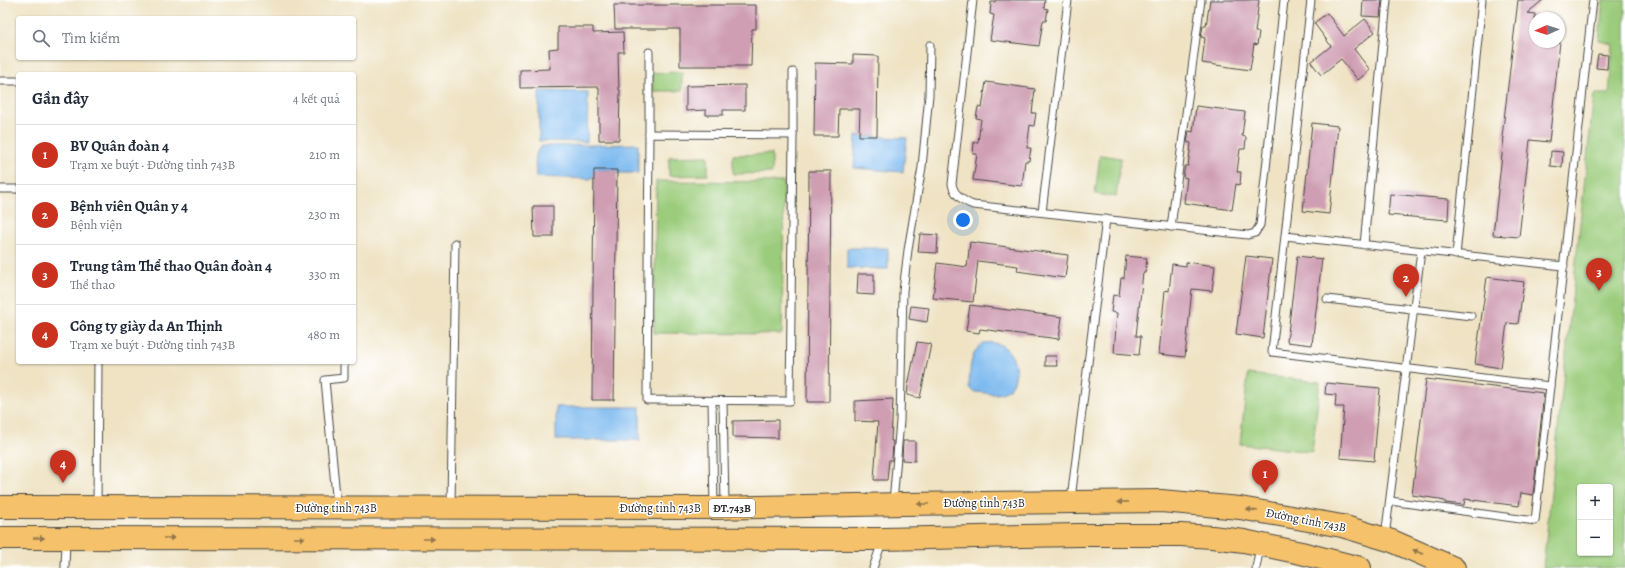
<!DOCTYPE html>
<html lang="vi">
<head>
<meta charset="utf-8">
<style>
  :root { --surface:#fff; --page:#f2f2f3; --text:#1f2937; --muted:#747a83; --line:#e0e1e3; --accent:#c8321e }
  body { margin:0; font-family:Alegreya,serif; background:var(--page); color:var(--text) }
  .controls { position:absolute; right:12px; bottom:12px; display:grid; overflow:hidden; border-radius:4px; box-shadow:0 1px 3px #0004 }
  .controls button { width:36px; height:36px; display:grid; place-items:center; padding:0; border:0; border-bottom:1px solid var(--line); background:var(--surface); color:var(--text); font:20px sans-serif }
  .compass { position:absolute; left:1529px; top:12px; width:36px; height:36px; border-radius:50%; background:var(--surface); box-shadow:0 1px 3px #0004; rotate:267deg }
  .you { position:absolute; left:963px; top:220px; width:14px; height:14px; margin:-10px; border:3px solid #fff; border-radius:50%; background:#1a73e8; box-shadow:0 0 0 6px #1a73e833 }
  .badge { display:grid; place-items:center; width:26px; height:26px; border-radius:50%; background:var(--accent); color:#fff; font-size:13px; font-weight:700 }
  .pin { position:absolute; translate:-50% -33px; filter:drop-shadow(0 1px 2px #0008) }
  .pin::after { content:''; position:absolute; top:21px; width:14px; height:12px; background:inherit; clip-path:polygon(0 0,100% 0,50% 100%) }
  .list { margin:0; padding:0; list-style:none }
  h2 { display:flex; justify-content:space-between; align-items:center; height:52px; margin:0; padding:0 16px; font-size:17px }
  h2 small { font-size:13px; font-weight:400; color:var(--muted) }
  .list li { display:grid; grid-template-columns:26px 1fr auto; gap:12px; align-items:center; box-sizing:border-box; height:60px; padding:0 16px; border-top:1px solid var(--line) }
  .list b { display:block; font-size:15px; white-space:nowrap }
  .list p { margin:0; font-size:13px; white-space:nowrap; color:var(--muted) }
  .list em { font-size:13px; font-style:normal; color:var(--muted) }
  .icon { flex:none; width:22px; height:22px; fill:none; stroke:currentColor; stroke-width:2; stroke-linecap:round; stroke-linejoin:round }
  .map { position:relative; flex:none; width:1625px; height:568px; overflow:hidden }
  .search { position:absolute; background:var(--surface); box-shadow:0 1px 3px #0004; left:16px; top:16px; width:340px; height:44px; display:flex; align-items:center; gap:10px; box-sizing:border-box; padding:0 14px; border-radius:4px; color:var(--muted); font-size:15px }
  .panel { position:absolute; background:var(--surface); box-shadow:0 1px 3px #0004; left:16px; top:72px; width:340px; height:292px; border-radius:4px }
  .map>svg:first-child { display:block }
  .green { fill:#9bcc7b; stroke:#637c53; fill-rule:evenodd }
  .water { fill:#7cb9ef; stroke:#54728d }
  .building { fill:#cf9eb2 }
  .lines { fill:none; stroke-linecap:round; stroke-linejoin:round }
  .lane-casing { stroke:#484742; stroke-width:9 }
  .primary-casing { stroke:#484742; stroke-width:24 }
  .lane { stroke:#fff; stroke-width:7 }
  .primary { stroke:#f5c16b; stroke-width:22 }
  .oneway { fill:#90764b }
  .labels { text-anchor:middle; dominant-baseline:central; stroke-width:3; stroke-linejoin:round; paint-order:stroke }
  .shield { fill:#fff; stroke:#6b6b6b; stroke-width:1 }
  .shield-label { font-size:11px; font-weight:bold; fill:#2b2b2b }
  .street-label { font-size:12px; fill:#2b2b2b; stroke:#fff }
</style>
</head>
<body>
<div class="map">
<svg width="1625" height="568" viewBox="0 0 1625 568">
  <rect width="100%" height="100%" fill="#fff"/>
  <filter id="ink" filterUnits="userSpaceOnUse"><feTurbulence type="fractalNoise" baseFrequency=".025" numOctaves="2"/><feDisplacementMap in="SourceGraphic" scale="8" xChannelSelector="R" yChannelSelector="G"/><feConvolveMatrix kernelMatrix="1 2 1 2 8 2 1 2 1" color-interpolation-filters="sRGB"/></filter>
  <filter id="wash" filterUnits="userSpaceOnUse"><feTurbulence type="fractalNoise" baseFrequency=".012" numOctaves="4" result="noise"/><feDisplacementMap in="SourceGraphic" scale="16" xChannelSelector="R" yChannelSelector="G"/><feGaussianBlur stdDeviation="0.9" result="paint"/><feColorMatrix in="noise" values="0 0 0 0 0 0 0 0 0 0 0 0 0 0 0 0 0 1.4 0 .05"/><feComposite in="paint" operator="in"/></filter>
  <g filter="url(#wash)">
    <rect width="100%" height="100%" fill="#efe3c4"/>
    <g class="green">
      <path d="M1603 0H1625V568H1543L1594 94H1609L1613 44 1599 41ZM1580 487H1610V553H1580Z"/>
      <polygon points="682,72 682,91 652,91 652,73"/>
      <polygon points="772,154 772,173 733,174 733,155"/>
      <polygon points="1100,155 1121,158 1116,197 1095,194"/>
      <polygon points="708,156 708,175 669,176 669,157"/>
      <polygon points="656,181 784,182 782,334 654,333"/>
      <polygon points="1248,374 1320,382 1312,452 1240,444"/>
    </g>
    <g class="water">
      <polygon points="539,91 588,92 587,142 539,141"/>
      <polygon points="856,136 907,138 903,172 854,168"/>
      <path d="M638 144V173H617L616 170H595V176L590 179 537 177C535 168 533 151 542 146Z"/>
      <polygon points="847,248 888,248 888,269 847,268"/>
      <path d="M983 343C990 342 999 343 1004 347 1017 356 1021 383 1006 391 997 397 985 392 975 392L972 391 969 387C970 370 969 354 983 343Z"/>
      <rect x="556" y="407" width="84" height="33"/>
    </g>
    <g id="blocks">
      <g class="building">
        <polygon points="995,0 1045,0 1044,8 1048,9 1046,21 1043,21 1039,46 990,40 994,15 990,14 991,2 995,2"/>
        <polygon points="1210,0 1259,0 1255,32 1259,32 1257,45 1254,44 1250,70 1202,63 1205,38 1201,37 1203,26 1206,26"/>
        <polygon points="1363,0 1382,0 1380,17 1362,16"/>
        <polygon points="1518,0 1543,0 1527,13 1535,14 1535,42 1560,42 1549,142 1530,140 1519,237 1493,235 1504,137 1502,137"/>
        <polygon points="614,5 756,5 756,29 752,29 751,66 680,66 680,29 615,29"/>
        <polygon points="1327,13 1344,36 1365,19 1375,32 1354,49 1370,70 1358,80 1341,59 1321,75 1311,62 1331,46 1314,23"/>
        <polygon points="558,27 593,27 593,33 623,32 624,52 618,52 619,90 620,90 619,140 599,140 599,87 520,88 520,70 550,69 549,49 558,48"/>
        <polygon points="1598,54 1608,55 1607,69 1596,68"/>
        <polygon points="853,55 878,56 877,136 859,136 860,109 839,109 838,136 814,136 815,63 853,64"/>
        <polygon points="986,82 1035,89 1032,113 1036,113 1034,126 1030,125 1027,148 1031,148 1029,161 1025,161 1022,186 973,180 977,154 973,154 974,142 978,142 981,119 976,118 978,107 982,108"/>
        <polygon points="745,85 745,110 723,110 723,115 706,115 706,110 686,111 686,86"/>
        <polygon points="1196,106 1245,112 1242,136 1246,137 1245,149 1240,149 1237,172 1241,172 1240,185 1236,184 1232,210 1184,203 1187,178 1183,177 1185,166 1188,166 1191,143 1187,142 1189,131 1193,132"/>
        <polygon points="1312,123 1338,126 1329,214 1303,211"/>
        <polygon points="1551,151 1563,152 1562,167 1550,166"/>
        <polygon points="594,170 617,170 614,400 592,400"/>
        <polygon points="809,171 831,171 829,402 807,402"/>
        <polygon points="1390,194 1449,199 1448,220 1388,215"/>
        <polygon points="533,206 553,206 553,237 534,237"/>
        <polygon points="920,234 938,235 937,253 918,252"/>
        <polygon points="970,242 1068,255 1065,278 1017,271 1018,266 978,261 973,302 933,298 937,263 967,267"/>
        <polygon points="1126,256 1147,258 1145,273 1143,273 1136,336 1141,336 1139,355 1114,353 1117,313 1111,312 1113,295 1119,296 1121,278 1124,278"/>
        <polygon points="1246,256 1272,259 1263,338 1236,334"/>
        <polygon points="1297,256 1322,259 1312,345 1287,342"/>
        <polygon points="1186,262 1215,266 1212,291 1192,289 1185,357 1159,354 1165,290 1169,291 1172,264 1186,266"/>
        <polygon points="858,274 874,274 874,295 857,294"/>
        <polygon points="1487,277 1524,282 1518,324 1507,323 1501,368 1475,364"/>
        <polygon points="970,305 1062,317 1059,339 980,329 979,333 966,331"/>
        <polygon points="911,306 929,308 927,322 909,319"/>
        <polygon points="917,342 931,344 920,398 907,395 908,386"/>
        <polygon points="1045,356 1056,356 1057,366 1045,366"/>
        <polygon points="1426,379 1544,393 1533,495 1521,493 1519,506 1465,499 1464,505 1445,503 1445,501 1439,500 1439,499 1412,495"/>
        <polygon points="1326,383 1380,388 1374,461 1340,458 1344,407 1335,407 1336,395 1325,394"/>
        <polygon points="893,399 891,441 893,441 892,460 889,460 887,480 874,480 878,422 855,421 855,401"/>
        <polygon points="778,420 778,438 733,437 733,421"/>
        <polygon points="903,441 915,441 915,461 902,460"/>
      </g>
    </g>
  </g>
  <g filter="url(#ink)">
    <use href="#blocks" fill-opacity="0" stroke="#484742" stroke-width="1"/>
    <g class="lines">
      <g class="lane-casing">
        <g id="lane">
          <path d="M973 0 952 184C954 195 963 201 973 205L1248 235 1255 233 1260 225 1284 0"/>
          <polyline points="1311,0 1285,236 1564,266"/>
          <polyline points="0,81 18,81"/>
          <polygon points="649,134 793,135 790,401 647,400"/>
          <polyline points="649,134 649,52"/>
          <polyline points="793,135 793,72"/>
          <polyline points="0,189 18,189"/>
          <polyline points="1042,212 1068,0"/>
          <polyline points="1171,227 1201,0"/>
          <polyline points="1285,236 1272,352 1550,386"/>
          <polyline points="1364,245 1387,0"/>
          <polyline points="1456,255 1482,0"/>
          <polyline points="1327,299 1471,316"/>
          <polyline points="712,401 714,506"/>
          <polyline points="723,401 725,505"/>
          <polyline points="1071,499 1106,219"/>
          <polyline points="1390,501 1535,521 1593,0"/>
          <polyline points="893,503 900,421 903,291 908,250 922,167 929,95 930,45"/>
          <polyline points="97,506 98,362"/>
          <polyline points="337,506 325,380 344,378 344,362"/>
          <polyline points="451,506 455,243"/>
          <polyline points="1385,537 1421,251"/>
          <polyline points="65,568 66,540"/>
          <polyline points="873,568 882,542"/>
          <polyline points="1256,568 1260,547"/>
        </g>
      </g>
      <g class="primary-casing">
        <g id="primary">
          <polyline points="0,507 714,508 903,504 1161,501 1240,508 1342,526 1392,541 1454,568"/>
          <polyline points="0,538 882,539 1078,535 1181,535 1212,537 1244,541 1301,553 1360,568"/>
        </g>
      </g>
      <use href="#lane" class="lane"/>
      <use href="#primary" class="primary"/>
    </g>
    <defs><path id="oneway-solid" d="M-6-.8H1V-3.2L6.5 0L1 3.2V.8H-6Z"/></defs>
    <g class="oneway">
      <use href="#oneway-solid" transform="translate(1123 502) rotate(179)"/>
      <use href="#oneway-solid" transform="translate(923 504) rotate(180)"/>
      <use href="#oneway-solid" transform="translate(1252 510) rotate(-171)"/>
      <use href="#oneway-solid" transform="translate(39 538)"/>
      <use href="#oneway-solid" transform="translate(169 538)"/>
      <use href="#oneway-solid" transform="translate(299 538)"/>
      <use href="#oneway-solid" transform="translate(429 539)"/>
      <use href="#oneway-solid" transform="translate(1418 552) rotate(-156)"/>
    </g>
  </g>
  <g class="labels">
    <rect class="shield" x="709" y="499" width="46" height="18" rx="3"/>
    <g class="shield-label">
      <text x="732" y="508">ĐT.743B</text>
    </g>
    <g class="street-label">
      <text x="984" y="503">Đường tỉnh 743B</text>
      <text x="336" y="508">Đường tỉnh 743B</text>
      <text x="660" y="508">Đường tỉnh 743B</text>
      <text transform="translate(1306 520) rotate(11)">Đường tỉnh 743B</text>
    </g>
  </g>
</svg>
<div class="controls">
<button>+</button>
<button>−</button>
</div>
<svg class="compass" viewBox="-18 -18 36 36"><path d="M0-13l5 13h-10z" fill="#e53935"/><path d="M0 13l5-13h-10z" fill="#747a83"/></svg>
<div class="you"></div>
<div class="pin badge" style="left:1265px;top:493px">1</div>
<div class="pin badge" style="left:1406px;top:297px">2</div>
<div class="pin badge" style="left:1599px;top:291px">3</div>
<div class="pin badge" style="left:63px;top:483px">4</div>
<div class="search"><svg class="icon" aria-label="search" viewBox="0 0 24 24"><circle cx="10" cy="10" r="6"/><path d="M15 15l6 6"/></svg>Tìm kiếm</div>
<section class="panel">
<h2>Gần đây<small>4 kết quả</small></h2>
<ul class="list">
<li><span class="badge">1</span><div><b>BV Quân đoàn 4</b><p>Trạm xe buýt · Đường tỉnh 743B</p></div><em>210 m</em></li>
<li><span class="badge">2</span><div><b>Bệnh viên Quân y 4</b><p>Bệnh viện</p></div><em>230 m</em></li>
<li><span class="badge">3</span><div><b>Trung tâm Thể thao Quân đoàn 4</b><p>Thể thao</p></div><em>330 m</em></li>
<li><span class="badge">4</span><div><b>Công ty giày da An Thịnh</b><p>Trạm xe buýt · Đường tỉnh 743B</p></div><em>480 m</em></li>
</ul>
</section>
</div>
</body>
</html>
